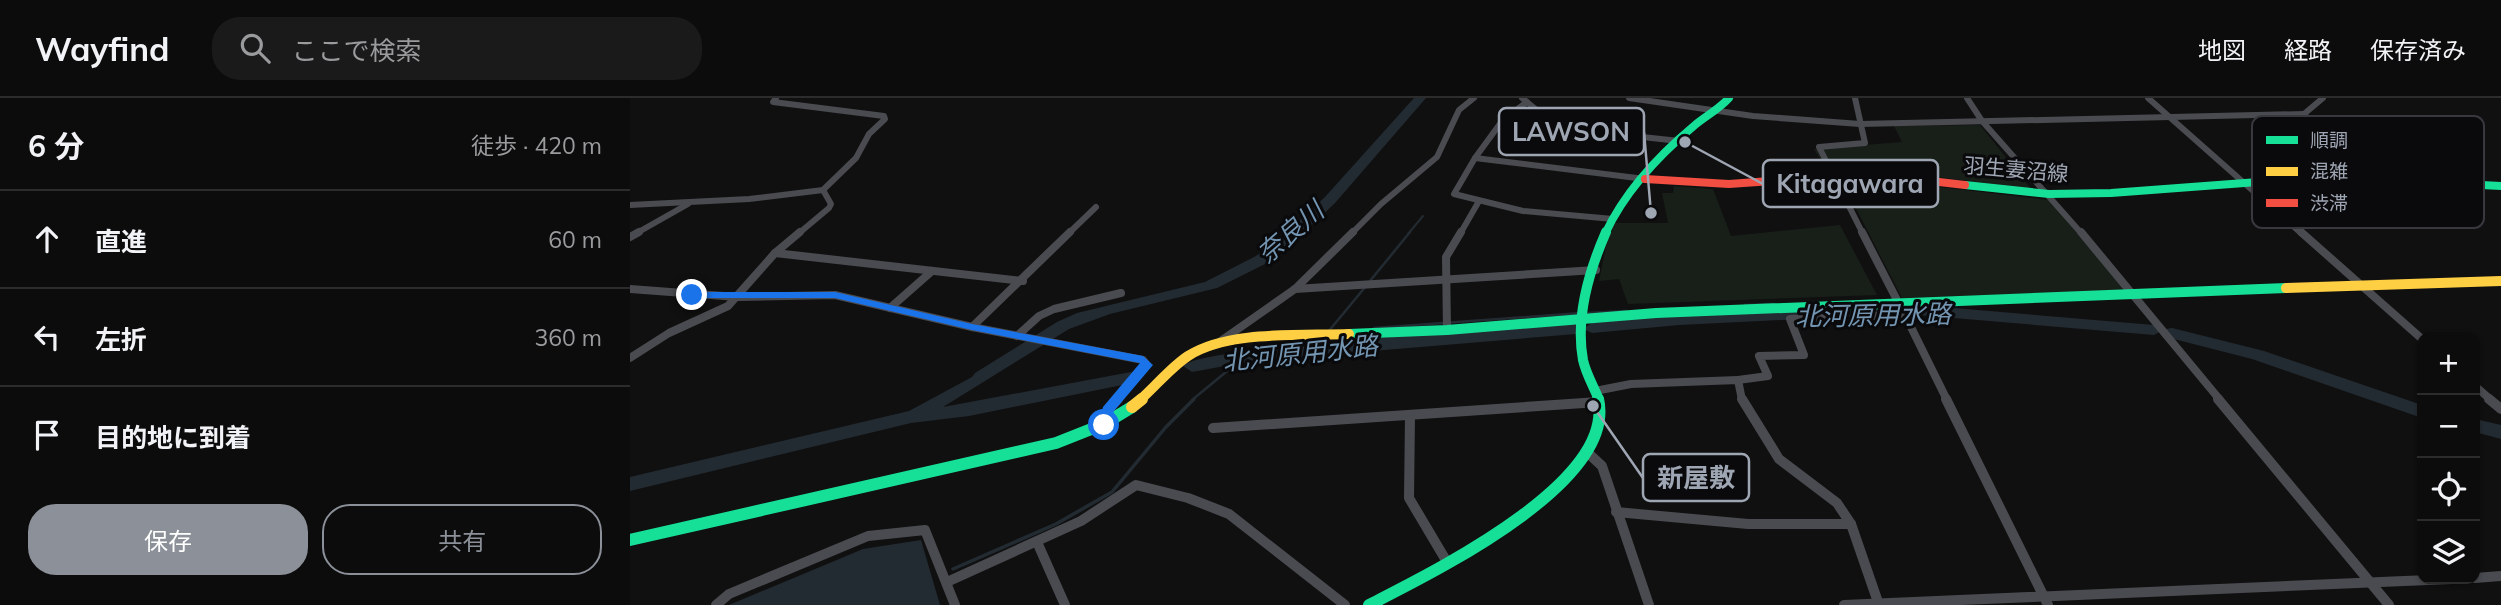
<!DOCTYPE html>
<html lang="ja">
<head>
<meta charset="utf-8">
<style>
  :root { --surface:#0c0c0c; --page:#1a1a1a; --text:#f1f3f6; --muted:#9a9b9d; --line:#2c2c2d; --accent:#8c9099 }
  body { margin:0; font-family:Mulish,"Noto Sans JP",sans-serif; background:var(--page); color:var(--text) }
  .controls { position:absolute; right:21px; bottom:21px; display:grid; overflow:hidden; border-radius:14px; box-shadow:0 2px 5px #0004 }
  .controls button { width:63px; height:63px; display:grid; place-items:center; padding:0; border:0; border-bottom:2px solid var(--line); background:var(--surface); color:var(--text); font:35px sans-serif }
  .stop { position:absolute; width:21px; height:21px; margin:-16px; border:5px solid #1a73e8; border-radius:50%; background:#fff }
  .stop.end { background:#1a73e8; border-color:#fff; box-shadow:0 2px 7px #0008 }
  .list { margin:0; padding:0; list-style:none }
  h2 { display:flex; justify-content:space-between; align-items:center; height:91px; margin:0; padding:0 28px; font-size:30px }
  h2 small { font-size:23px; font-weight:400; color:var(--muted) }
  .list li { display:grid; grid-template-columns:46px 1fr auto; gap:21px; align-items:center; box-sizing:border-box; height:98px; padding:0 28px; border-top:2px solid var(--line) }
  .list b { display:block; font-size:26px; white-space:nowrap }
  .list em { font-size:23px; font-style:normal; color:var(--muted) }
  .actions { display:flex; gap:14px; padding:21px 28px }
  .actions a { flex:1; padding:16px 0; border:2px solid var(--accent); border-radius:28px; text-align:center; font-size:24px; color:var(--accent) }
  .actions .main { background:var(--accent); color:#fff }
  .icon { flex:none; width:38px; height:38px; fill:none; stroke:currentColor; stroke-width:2; stroke-linecap:round; stroke-linejoin:round }
  .map { position:relative; flex:none; width:1871px; height:507px; overflow:hidden }
  header { display:flex; align-items:center; gap:42px; box-sizing:border-box; height:98px; padding:0 35px; background:var(--surface); border-bottom:2px solid var(--line) }
  header strong { font-size:33px }
  nav { display:flex; gap:38px; margin-inline-start:auto; font-size:24px }
  .search { width:490px; height:63px; background:var(--page); display:flex; align-items:center; gap:18px; box-sizing:border-box; padding:0 24px; border-radius:28px; color:var(--muted); font-size:26px }
  main { display:flex }
  aside { flex:1; background:var(--surface) }
  .map>svg:first-child { display:block }
  .green { fill:#181f19 }
  .water { fill:#232b32 }
  .lines { fill:none; stroke-linecap:round; stroke-linejoin:round }
  .stream-far2 { stroke:#232b32; stroke-width:2 }
  .stream-far1 { stroke:#232b32; stroke-width:2.5 }
  .stream { stroke:#232b32; stroke-width:3.5 }
  .river { fill:#232b32; fill-rule:evenodd }
  .street-far2 { stroke:#4a4b50; stroke-width:6 }
  .street-far1 { stroke:#4a4b50; stroke-width:8 }
  .street { stroke:#4a4b50; stroke-width:10 }
  .fast-far2 { stroke:#16e098; stroke-width:8 }
  .fast-far1 { stroke:#16e098; stroke-width:10 }
  .fast { stroke:#16e098; stroke-width:12 }
  .slow-far1 { stroke:#ffcf43; stroke-width:10 }
  .slow { stroke:#ffcf43; stroke-width:12 }
  .jam { stroke:#f24e42; stroke-width:8 }
  .route { fill:#1a73e8 }
  .labels { text-anchor:middle; dominant-baseline:central; stroke-width:6; stroke-linejoin:round; paint-order:stroke }
  .far-street-label { font-size:21px; fill:#9fa6b3; stroke:#0a0a0c }
  .water-label { font-size:26px; font-style:italic; fill:#7395b1; stroke:#0a0a0c }
  .key { fill:#0a0a0c; stroke:#37393e; stroke-width:2 }
  .key-label { font-size:19px; fill:#9fa6b3 }
  .leader { fill:none; stroke:#9fa6b3; stroke-width:2.5 }
  .callout-dot { fill:#9fa6b3; stroke:#0a0a0c; stroke-width:2.5 }
  .callout { fill:#0a0a0c; stroke:#9fa6b3; stroke-width:2.5 }
  .callout-label { font-size:26px; text-anchor:middle; font-weight:bold; fill:#9fa6b3 }
</style>
</head>
<body>
<header>
<strong>Wayfind</strong>
<div class="search"><svg class="icon" aria-label="search" viewBox="0 0 24 24"><circle cx="10" cy="10" r="6"/><path d="M15 15l6 6"/></svg>ここで検索</div>
<nav><a>地図</a><a>経路</a><a>保存済み</a></nav>
</header>
<main>
<aside>
<h2>6 分<small>徒歩 · 420 m</small></h2>
<ul class="list">
<li><svg class="icon" aria-label="ahead" viewBox="0 0 24 24"><path d="M12 20V5M6 11l6-6 6 6"/></svg><div><b>直進</b></div><em>60 m</em></li>
<li><svg class="icon" aria-label="left" viewBox="0 0 24 24"><path d="M17 20v-9H6M10 6l-5 5 5 5"/></svg><div><b>左折</b></div><em>360 m</em></li>
<li><svg class="icon" aria-label="arrive" viewBox="0 0 24 24"><path d="M6 21V4h12l-3 4 3 4H6"/></svg><div><b>目的地に到着</b></div></li>
</ul>
<div class="actions"><a class="main">保存</a><a>共有</a></div>
</aside>
<div class="map">
<svg width="1871" height="507" viewBox="0 0 1871 507">
  <rect width="100%" height="100%" fill="#101010"/>
  <g class="green">
    <polygon points="1350,27 1401,91 1253,72 1197,72 1184,51 1272,44 1264,28"/>
    <polygon points="1222,82 1275,85 1419,102 1496,192 1272,200 1212,83"/>
    <polygon points="1044,88 1083,91 1101,138 1210,127 1247,197 998,206 989,181 969,183 976,148 984,125 1038,125 1032,95 1043,95"/>
  </g>
  <polygon class="water" points="291,442 310,507 99,507 233,451"/>
  <g class="lines">
    <polyline class="stream-far2" points="778,136 793,118"/>
    <g class="stream-far1">
      <polyline points="740,183 780,134"/>
      <polyline points="1115,207 1143,206"/>
      <polyline points="957,215 996,213"/>
      <polyline points="744,230 951,215"/>
      <polyline points="698,234 736,188"/>
      <polyline points="562,302 596,274 622,257"/>
    </g>
    <polyline class="stream" points="323,471 426,426 482,394 536,329 564,301"/>
    <g class="river">
      <polygon points="784,0 796,0 705,105 661,147 637,165 587,190 480,216 439,231 313,309 501,274 507,276 510,280 507,284 339,318 281,325 0,393 0,379 279,313 342,279 345,275 427,224 447,215 575,184 626,158 650,141 695,99"/>
      <path d="M1276 206 1524 227 1533 232 1524 237 1276 216 1049 227 962 235 954 231 946 236 622 263 562 274 553 268C568 248 898 230 946 226L954 230 962 225 1049 217Z"/>
      <polygon points="1542,230 1634,253 1792,307 1792,320 1622,261 1536,239 1533,235 1536,231"/>
      <polygon points="1845,321 1871,327 1871,341 1845,334"/>
    </g>
    <g class="street-far2">
      <polyline points="892,0 920,23 976,35 1049,43"/>
      <polyline points="999,0 1123,18 1230,26 1674,16"/>
      <polyline points="1225,0 1235,45 1189,49 1233,136"/>
      <polyline points="1337,0 1352,23 1452,136"/>
      <polyline points="1518,0 1672,136"/>
      <polyline points="1693,0 1674,16 1701,49 1737,79"/>
      <polyline points="897,4 872,23 845,60 1015,81"/>
      <polyline points="845,60 824,96 893,113 983,121"/>
      <polyline points="0,107 119,101 193,92 226,60 239,36 255,21 254,18 143,4 146,0"/>
      <polyline points="5,136 58,106"/>
      <polyline points="168,136 199,110 201,106 193,92"/>
      <polyline points="438,136 466,109"/>
      <polyline points="721,136 751,106 807,59 829,12 844,0"/>
      <polyline points="830,136 849,103"/>
    </g>
    <g class="street-far1">
      <polyline points="1232,134 1268,204"/>
      <polyline points="1451,134 1590,302"/>
      <polyline points="1671,134 1792,241"/>
      <polyline points="0,139 9,134"/>
      <polyline points="145,155 393,183"/>
      <polyline points="0,191 107,199 205,197 342,229 513,262 517,267 486,302"/>
      <polyline points="665,191 966,172"/>
      <polyline points="260,210 302,173"/>
      <polyline points="342,229 440,134"/>
      <polyline points="817,232 816,159 831,134"/>
      <polyline points="387,238 409,218 424,211 491,195"/>
      <polyline points="585,247 665,191 723,134"/>
      <polyline points="0,260 39,235 98,208 145,155 170,134"/>
      <polyline points="1108,282 1138,278 1129,258 1174,257 1160,221 1275,217 1317,302"/>
      <polyline points="1845,288 1861,302"/>
      <polyline points="965,293 1001,286 1108,282 1112,302"/>
    </g>
    <g class="street">
      <polyline points="1112,301 1149,361 1207,405 1221,426 1249,507"/>
      <polyline points="1316,301 1418,507"/>
      <polyline points="1588,301 1759,507"/>
      <polyline points="1859,301 1871,311"/>
      <polyline points="780,318 779,400 817,464"/>
      <polyline points="474,326 478,312 488,301"/>
      <polyline points="583,330 969,304"/>
      <polyline points="958,355 972,368 1019,507"/>
      <polyline points="986,414 1118,426 1221,426"/>
      <polyline points="407,444 435,507"/>
      <polyline points="1845,480 1871,478"/>
      <polyline points="317,484 451,423 506,387 558,400 599,416 715,507"/>
      <polyline points="86,507 99,496 238,438 295,432 325,507"/>
      <polyline points="1214,507 1822,481"/>
    </g>
    <g class="fast-far2">
      <polyline points="1335,87 1419,96 1481,95 1695,79 1871,88"/>
      <path d="M975 136C995 93 1029 57 1065 27 1076 18 1089 11 1099 0"/>
    </g>
    <g class="fast-far1">
      <polyline points="719,236 817,232 1026,215 1656,190"/>
      <path d="M969 302C964 289 956 276 953 262 945 219 959 173 976 134"/>
    </g>
    <g class="fast">
      <polyline points="0,442 426,345 474,326 502,309"/>
      <path d="M739 507C799 476 988 385 968 301"/>
    </g>
    <g class="slow-far1">
      <polyline points="1656,190 1871,183"/>
      <path d="M510 302C526 288 540 270 558 258 598 232 672 238 719 236"/>
    </g>
    <polyline class="slow" points="502,309 512,301"/>
    <polyline class="jam" points="1015,81 1099,86 1240,76 1335,87"/>
  </g>
  <polygon class="route" points="59,194 205,194 342,226 513,258 523,267 484,313 480,327 474,331 468,327 473,309 510,265 342,232 205,200 62,200 57,197"/>
  <g class="labels">
    <g class="far-street-label">
      <text transform="translate(1386 71) rotate(5)">羽生妻沼線</text>
    </g>
    <g class="water-label">
      <text transform="translate(660 134) rotate(-41)">奈良川</text>
      <text transform="translate(1243 217) rotate(-1)">北河原用水路</text>
      <text transform="translate(670 255) rotate(-6)">北河原用水路</text>
    </g>
  </g>
  <rect x="1622" y="18" width="232" height="112" rx="10" class="key"/>
  <rect x="1636" y="38" width="32" height="8" fill="#16e098"/>
  <rect x="1636" y="69" width="32" height="9" fill="#ffcf43"/>
  <rect x="1636" y="101" width="32" height="8" fill="#f24e42"/>
  <g class="key-label">
    <text x="1680" y="49">順調</text>
    <text x="1680" y="80">混雑</text>
    <text x="1680" y="112">渋滞</text>
  </g>
  <path class="leader" d="M1021 115L1014 34M1055 44L1133 86M963 308L1013 380"/>
  <g class="callout-dot">
    <circle cx="1021" cy="115" r="7"/>
    <circle cx="1055" cy="44" r="7"/>
    <circle cx="963" cy="308" r="7"/>
  </g>
  <g class="callout">
    <rect x="869" y="10" width="145" height="47" rx="7"/>
    <rect x="1133" y="62" width="175" height="47" rx="7"/>
    <rect x="1013" y="356" width="106" height="47" rx="7"/>
  </g>
  <g class="callout-label">
    <text x="941" y="43">LAWSON</text>
    <text x="1220" y="95">Kitagawara</text>
    <text x="1066" y="389">新屋敷</text>
  </g>
</svg>
<div class="controls">
<button>+</button>
<button>−</button>
<button><svg class="icon" aria-label="locate" viewBox="0 0 24 24"><circle cx="12" cy="12" r="6"/><path d="M12 2v4M12 18v4M2 12h4M18 12h4"/></svg></button>
<button><svg class="icon" aria-label="layers" viewBox="0 0 24 24"><path d="M12 4l9 5-9 5-9-5zM3 14l9 5 9-5"/></svg></button>
</div>
<div class="stop" style="left:474px;top:327px"></div>
<div class="stop end" style="left:62px;top:197px"></div>
</div>
</main>
</body>
</html>
